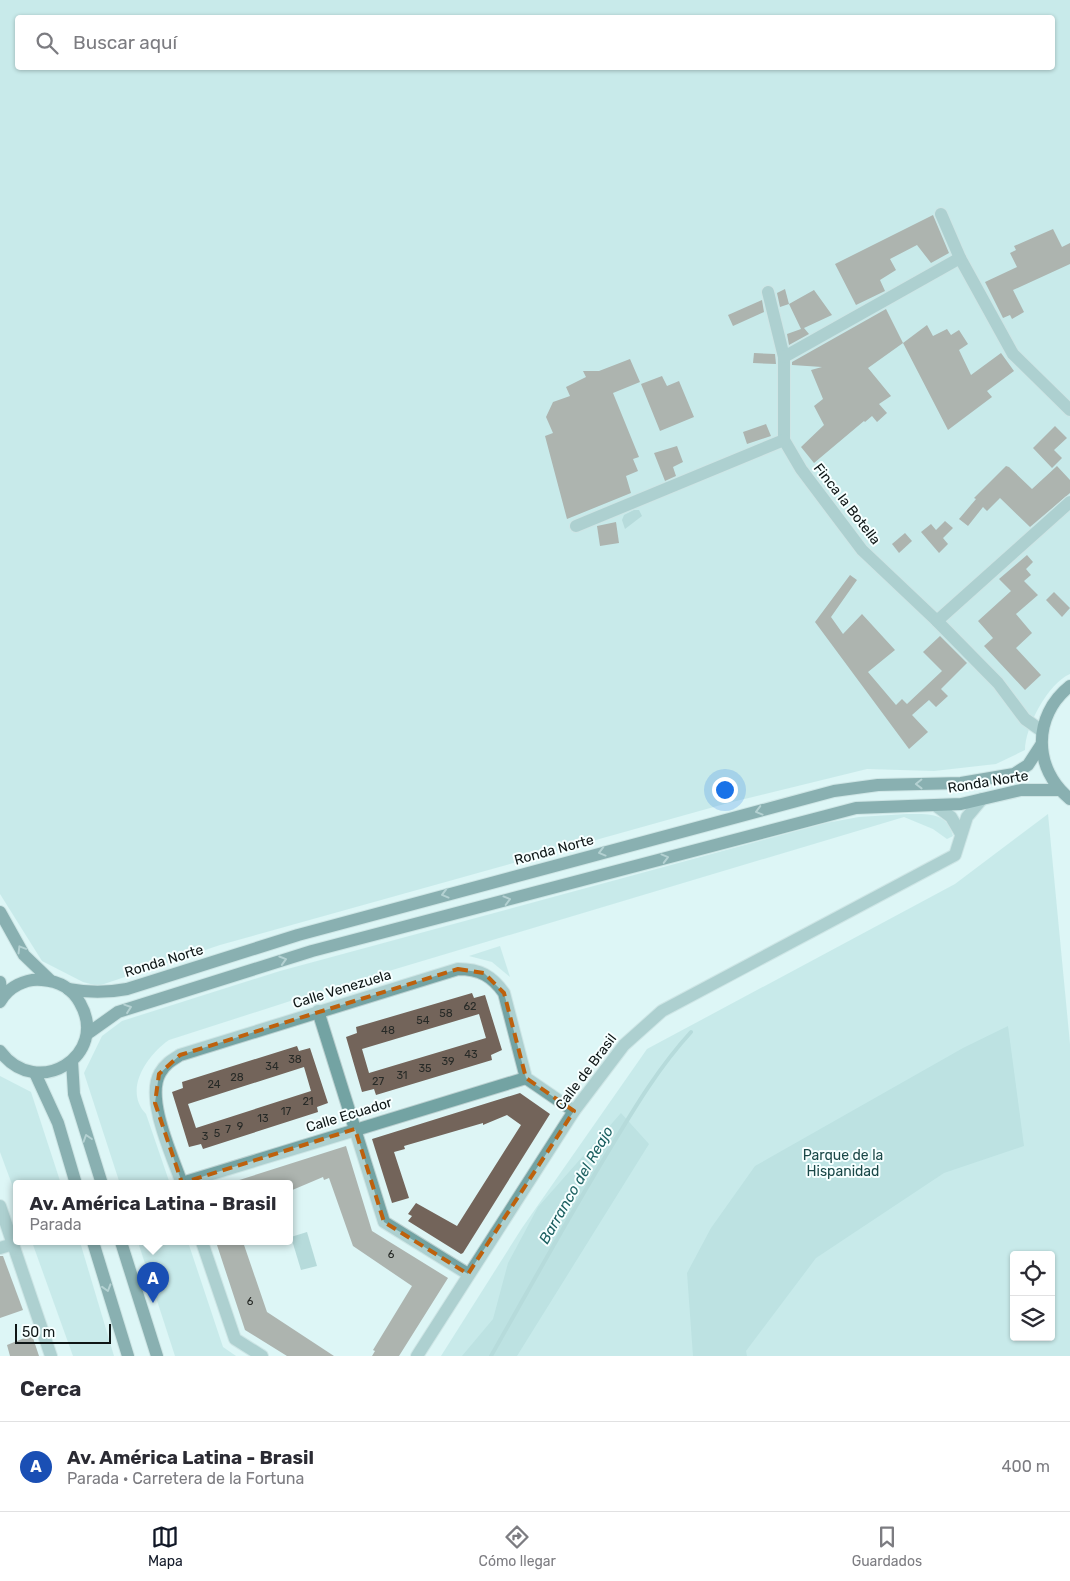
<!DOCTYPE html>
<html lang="es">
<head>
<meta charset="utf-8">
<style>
  :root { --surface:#fff; --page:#f2f2f3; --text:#2b2b33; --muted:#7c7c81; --line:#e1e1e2; --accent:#111827 }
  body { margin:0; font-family:Rubik,sans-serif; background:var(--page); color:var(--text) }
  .controls { position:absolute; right:15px; bottom:15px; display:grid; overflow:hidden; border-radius:5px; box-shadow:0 1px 4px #0004 }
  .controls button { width:45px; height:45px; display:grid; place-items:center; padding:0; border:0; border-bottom:1px solid var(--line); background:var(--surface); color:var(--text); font:25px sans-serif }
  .scale { position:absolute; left:15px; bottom:12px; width:96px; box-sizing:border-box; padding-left:5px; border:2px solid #0e1616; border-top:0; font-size:14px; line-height:18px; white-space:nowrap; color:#0e1616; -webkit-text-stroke:4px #f6ffff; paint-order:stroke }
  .you { position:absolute; left:724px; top:789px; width:18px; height:18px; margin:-12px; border:4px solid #fff; border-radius:50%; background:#1a73e8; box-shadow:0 0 0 8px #1a73e833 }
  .badge { display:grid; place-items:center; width:32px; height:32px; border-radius:50%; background:var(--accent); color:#fff; font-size:16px; font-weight:700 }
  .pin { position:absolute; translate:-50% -41px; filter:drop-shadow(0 1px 2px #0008) }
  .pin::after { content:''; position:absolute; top:26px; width:18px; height:15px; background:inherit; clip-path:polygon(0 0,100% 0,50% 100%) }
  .popup { position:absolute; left:13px; top:1180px; width:280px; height:65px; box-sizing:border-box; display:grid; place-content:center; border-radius:5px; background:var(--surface); filter:drop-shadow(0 1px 4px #0005); font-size:16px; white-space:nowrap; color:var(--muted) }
  .popup b { font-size:19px; color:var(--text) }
  .popup::after { content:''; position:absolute; left:50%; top:100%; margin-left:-10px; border:10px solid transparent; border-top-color:var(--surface) }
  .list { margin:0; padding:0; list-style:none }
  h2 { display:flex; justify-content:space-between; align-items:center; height:65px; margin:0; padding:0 20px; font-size:21px }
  h2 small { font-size:16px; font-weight:400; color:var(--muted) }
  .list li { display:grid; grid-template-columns:32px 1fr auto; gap:15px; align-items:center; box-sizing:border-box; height:90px; padding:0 20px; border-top:1px solid var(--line) }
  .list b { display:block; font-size:19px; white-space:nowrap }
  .list p { margin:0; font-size:16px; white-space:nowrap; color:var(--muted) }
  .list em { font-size:16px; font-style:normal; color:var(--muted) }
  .icon { flex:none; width:28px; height:28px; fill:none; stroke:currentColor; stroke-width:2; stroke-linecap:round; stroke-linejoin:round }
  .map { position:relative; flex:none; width:1070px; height:1356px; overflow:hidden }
  .search { position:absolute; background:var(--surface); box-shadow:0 1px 4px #0004; left:15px; right:15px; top:15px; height:55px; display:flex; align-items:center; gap:12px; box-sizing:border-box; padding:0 18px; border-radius:5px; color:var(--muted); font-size:19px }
  .sheet { height:155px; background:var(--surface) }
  nav { display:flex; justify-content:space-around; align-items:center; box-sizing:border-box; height:70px; border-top:1px solid var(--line); background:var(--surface); font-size:14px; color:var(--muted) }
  nav a { display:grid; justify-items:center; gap:2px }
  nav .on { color:var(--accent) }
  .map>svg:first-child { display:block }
  .green { fill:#afdcdc; fill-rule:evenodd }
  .forest { fill:#97caca }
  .water { fill:#88baba }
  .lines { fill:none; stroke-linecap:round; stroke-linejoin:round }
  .stream { stroke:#88baba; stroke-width:4 }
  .building { fill:#73645a; fill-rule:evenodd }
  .minor-casing { stroke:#bcd1d1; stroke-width:14 }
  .major-casing { stroke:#bcd1d1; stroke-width:14 }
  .minor { stroke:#73a3a3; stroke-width:12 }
  .major { stroke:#255c5d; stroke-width:12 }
  .oneway { stroke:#83a5a6 }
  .marked { fill:none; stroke:#bd610d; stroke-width:4; stroke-dasharray:10 6; stroke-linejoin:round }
  .labels { text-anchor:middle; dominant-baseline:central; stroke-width:4; stroke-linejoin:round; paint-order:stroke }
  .number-label { font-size:11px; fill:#272a27 }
  .street-label { font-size:14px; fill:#0e1616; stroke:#f6ffff }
  .park-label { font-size:14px; fill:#1a4848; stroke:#f6ffff }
  .water-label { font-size:15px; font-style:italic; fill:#1d6162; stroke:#f6ffff }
</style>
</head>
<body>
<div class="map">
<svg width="1070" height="1356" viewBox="0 0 1070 1356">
  <rect width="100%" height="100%" fill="#ddf5f5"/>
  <g class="green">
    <path d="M0 0H1070V674C1048 683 1025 727 1025 750L996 764 934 771 867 769 728 803 220 945 98 986 83 982 42 961 0 894ZM18 18H1052V68H18Z"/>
    <path d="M907 814C927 814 948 812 953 836L947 839 933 829 904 817 312 994 169 1040C147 1055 123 1090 146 1114L170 1184H120L84 1073 102 1036 122 1021 280 971 826 823 859 817Z"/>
    <path d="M1048 814 1070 1044V1356H441L522 1228 647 1049 955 884ZM1014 1255H1051V1337H1014Z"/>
    <polygon points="500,946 510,977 492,962 469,956"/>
    <polygon points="0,1076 31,1092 61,1184 17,1184 17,1198 0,1152"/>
    <polygon points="32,1242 80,1242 114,1356 73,1356"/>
    <polygon points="138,1242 188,1242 223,1347 236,1356 175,1356"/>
  </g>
  <g class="forest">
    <polygon points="1008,1026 1024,1146 944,1173 816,1258 746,1351 747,1356 693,1356 687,1273 711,1228 755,1166 963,1048"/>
    <polygon points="621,1113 649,1144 517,1356 462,1356 493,1319 508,1263 538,1207"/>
  </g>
  <g class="water">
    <polygon points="634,510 639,510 642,516 625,529 622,520 624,515"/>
    <polygon points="307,1232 317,1266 301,1270 291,1237"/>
  </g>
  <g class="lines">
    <path class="stream" d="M491 1356C531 1286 569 1216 611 1147 635 1107 659 1067 691 1032"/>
  </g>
  <g class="building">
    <polygon points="933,215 949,253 931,263 917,245 890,259 896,270 880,280 885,291 856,305 835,264"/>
    <polygon points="1053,229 1062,247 1070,243 1070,264 1013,290 1024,312 1012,319 1010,315 1003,318 985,282 1017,267 1010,253 1016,250 1014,246"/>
    <polygon points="785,289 789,304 780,307 777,293"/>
    <polygon points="814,290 832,315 804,328 809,334 789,345 787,334 801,329 789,304"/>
    <polygon points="762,300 764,312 733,326 728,315"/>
    <polygon points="886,309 903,343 868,368 891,396 879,404 887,413 877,422 872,416 865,422 864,421 814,463 801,447 824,425 814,406 823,399 811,370 822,367 792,365 792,362"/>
    <polygon points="927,325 933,336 947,329 951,335 959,330 968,344 959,350 971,375 1001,353 1014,371 987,391 992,397 948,430 903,343"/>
    <polygon points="754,353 775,354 776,364 753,363"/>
    <polygon points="630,359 640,382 613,393 639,457 633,459 638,471 626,476 631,493 567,519 545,436 553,433 546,417 553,402 570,396 566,387 586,377 583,371 599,371"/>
    <polygon points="662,376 667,386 679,381 694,417 660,431 641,384"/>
    <polygon points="766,424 771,436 747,444 743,432"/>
    <polygon points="1055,426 1067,438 1054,450 1062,458 1052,468 1033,448"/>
    <polygon points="677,446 683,462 673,467 676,476 665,481 654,453"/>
    <polygon points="1006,466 1009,467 1032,489 1057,466 1070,480 1070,493 1030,527 1000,498 987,511 983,507 968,526 959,519 976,499 974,498"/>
    <polygon points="945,521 953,528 943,538 948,544 939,553 921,532 931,524 936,530"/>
    <polygon points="616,522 619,543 600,546 597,526"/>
    <polygon points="905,533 912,541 899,553 892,544"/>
    <polygon points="1027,555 1033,562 1026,569 1031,575 1024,581 1038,595 1016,614 1032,633 1016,648 1041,675 1025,690 984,646 993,638 978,621 1011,591 999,579"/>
    <polygon points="850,575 857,580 831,617 843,634 862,614 895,650 868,672 896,705 902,699 907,704 942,671 923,652 940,636 967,663 941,689 948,696 936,707 929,700 912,715 928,732 909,749 815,622"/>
    <polygon points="1054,592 1070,608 1062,617 1046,600"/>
    <path d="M472 993 474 998 485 995 502 1050 491 1055 492 1060 376 1095 374 1089 362 1092 346 1037 357 1033 356 1027ZM479 1014 486 1038 369 1073 362 1049Z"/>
    <path d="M297 1046 299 1051 310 1048 328 1103 317 1107 318 1112 203 1149 201 1144 189 1147 172 1092 183 1088 182 1082ZM304 1067 311 1091 196 1128 188 1104Z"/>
    <polygon points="520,1093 550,1114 463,1253 461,1254 408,1221 412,1216 408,1214 416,1203 457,1226 521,1125 507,1115 483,1125 483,1123 404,1146 405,1149 394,1152 409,1198 392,1203 372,1139"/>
    <polygon points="346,1146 372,1231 448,1278 399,1356 372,1356 375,1351 373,1350 412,1286 353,1246 329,1178 324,1180 323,1177 290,1191 289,1184 233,1184 233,1182"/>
    <polygon points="216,1242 243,1242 267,1312 334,1356 287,1356 245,1330"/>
    <polygon points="0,1256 3,1256 23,1310 0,1318"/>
    <polygon points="32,1335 39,1356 10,1356 7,1345"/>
  </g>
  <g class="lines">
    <g class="minor-casing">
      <g id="minor">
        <polyline points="941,214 960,258 1013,354 1070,410"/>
        <polyline points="768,292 784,357 784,440 801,469 862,550 937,621 998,683 1025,719 1042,731"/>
        <polyline points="784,357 960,258"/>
        <polyline points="576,526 784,440"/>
        <polyline points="937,621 1070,502"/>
        <polyline points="935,805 951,817 961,834"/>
        <polyline points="318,1011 384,1222 468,1274"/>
        <polyline points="182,1183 526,1078"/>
        <path d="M182 1184C173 1157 145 1099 160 1073 165 1064 172 1060 180 1055L458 969C480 969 492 976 504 993L526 1078 574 1111"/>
        <polyline points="0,1206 51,1356"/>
        <polyline points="202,1242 235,1339 262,1356"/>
        <polyline points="0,1248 13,1244"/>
        <polyline points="417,1356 574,1111 624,1045 662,1011 955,855 967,817 982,799"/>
      </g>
    </g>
    <g class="major-casing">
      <g id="major">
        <path d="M1070 686C1032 716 1033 769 1070 799"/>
        <polyline points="0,912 24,955 50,980"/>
        <polyline points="0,982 2,998"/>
        <path d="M68 989C89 993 106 993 127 989L298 935 834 791 878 785 961 783 1014 774 1028 765 1041 745"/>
        <path d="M0 1002C8 987 26 978 42 980 58 981 72 988 80 1003 110 1055 37 1101 0 1051"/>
        <polyline points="87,1034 118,1012 312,951 856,808 961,804 1021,790 1059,790"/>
        <polyline points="72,1061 74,1094 102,1184"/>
        <polyline points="35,1073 58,1123 76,1184"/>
        <polyline points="93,1242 128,1356"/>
        <polyline points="121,1242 157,1356"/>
      </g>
    </g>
    <use href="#minor" class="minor"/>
    <use href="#major" class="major"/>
  </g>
  <defs><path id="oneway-chevron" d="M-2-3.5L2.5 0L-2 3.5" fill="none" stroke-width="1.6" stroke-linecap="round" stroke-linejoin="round" transform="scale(1.25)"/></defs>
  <g class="oneway">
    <use href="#oneway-chevron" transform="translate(919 784) rotate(179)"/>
    <use href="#oneway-chevron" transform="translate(759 811) rotate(165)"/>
    <use href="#oneway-chevron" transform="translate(602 852) rotate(165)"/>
    <use href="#oneway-chevron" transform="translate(665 858) rotate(-15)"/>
    <use href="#oneway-chevron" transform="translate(445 894) rotate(165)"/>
    <use href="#oneway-chevron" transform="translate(507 900) rotate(-15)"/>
    <use href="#oneway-chevron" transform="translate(21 949) rotate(-121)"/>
    <use href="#oneway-chevron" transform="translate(283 960) rotate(-17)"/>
    <use href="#oneway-chevron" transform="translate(128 1008) rotate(-19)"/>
    <use href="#oneway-chevron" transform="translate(87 1138) rotate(-108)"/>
    <use href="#oneway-chevron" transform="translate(107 1288) rotate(73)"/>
  </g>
  <path d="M0 0H1070V1356H0ZM458 969 484 973 504 993 526 1078 574 1111 468 1274 384 1222 355 1129 182 1183 155 1103 159 1074 180 1055Z" fill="#ddf5f5" fill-opacity=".55" fill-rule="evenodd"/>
  <path class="marked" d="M458 969 484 973 504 993 526 1078 574 1111 468 1274 384 1222 355 1129 182 1183 155 1103 159 1074 180 1055Z"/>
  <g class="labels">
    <g class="number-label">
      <text x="470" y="1006">62</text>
      <text x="446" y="1013">58</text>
      <text x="423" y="1020">54</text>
      <text x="388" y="1030">48</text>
      <text x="471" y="1054">43</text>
      <text x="295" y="1059">38</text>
      <text x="448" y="1061">39</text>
      <text x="272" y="1066">34</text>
      <text x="425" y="1068">35</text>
      <text x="402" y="1075">31</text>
      <text x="237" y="1077">28</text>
      <text x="378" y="1081">27</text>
      <text x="214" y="1084">24</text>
      <text x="308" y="1101">21</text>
      <text x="286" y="1111">17</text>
      <text x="263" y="1118">13</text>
      <text x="240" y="1126">9</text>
      <text x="228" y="1129">7</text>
      <text x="217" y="1133">5</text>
      <text x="205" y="1136">3</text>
      <text x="391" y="1254">6</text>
      <text x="250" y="1301">6</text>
    </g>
    <g class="street-label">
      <text transform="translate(847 504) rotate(52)">Finca la Botella</text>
      <text transform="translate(988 782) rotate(-9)">Ronda Norte</text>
      <text transform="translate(554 850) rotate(-15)">Ronda Norte</text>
      <text transform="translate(164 961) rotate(-17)">Ronda Norte</text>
      <text transform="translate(342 989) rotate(-17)">Calle Venezuela</text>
      <text transform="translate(586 1072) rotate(-53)">Calle de Brasil</text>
      <text transform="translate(349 1115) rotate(-17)">Calle Ecuador</text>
    </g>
    <g class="park-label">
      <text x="843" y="1155">Parque de la<tspan x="843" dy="16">Hispanidad</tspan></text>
    </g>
    <g class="water-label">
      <text transform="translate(576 1185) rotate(-60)">Barranco del Reajo</text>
    </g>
  </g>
</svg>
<div class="controls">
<button><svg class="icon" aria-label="locate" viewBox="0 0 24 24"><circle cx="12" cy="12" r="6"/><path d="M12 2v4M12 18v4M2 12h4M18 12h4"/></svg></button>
<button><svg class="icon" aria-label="layers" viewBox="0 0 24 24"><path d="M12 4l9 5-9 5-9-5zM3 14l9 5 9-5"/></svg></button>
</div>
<div class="scale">50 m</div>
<div class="you"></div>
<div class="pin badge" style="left:153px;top:1303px;background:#1a4fb4">A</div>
<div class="popup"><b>Av. América Latina - Brasil</b>Parada</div>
<div class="search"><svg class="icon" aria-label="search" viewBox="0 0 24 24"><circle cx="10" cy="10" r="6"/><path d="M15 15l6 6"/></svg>Buscar aquí</div>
</div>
<section class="sheet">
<h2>Cerca<small></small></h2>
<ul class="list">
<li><span class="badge" style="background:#1a4fb4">A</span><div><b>Av. América Latina - Brasil</b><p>Parada · Carretera de la Fortuna</p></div><em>400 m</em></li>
</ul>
</section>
<nav>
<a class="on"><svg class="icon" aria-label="map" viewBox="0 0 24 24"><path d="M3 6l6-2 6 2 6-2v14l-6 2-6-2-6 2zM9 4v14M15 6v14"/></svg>Mapa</a>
<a><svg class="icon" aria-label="directions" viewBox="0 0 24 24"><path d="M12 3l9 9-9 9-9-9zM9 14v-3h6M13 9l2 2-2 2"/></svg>Cómo llegar</a>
<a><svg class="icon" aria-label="saved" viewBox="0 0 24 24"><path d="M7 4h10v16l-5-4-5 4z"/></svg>Guardados</a>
</nav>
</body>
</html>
